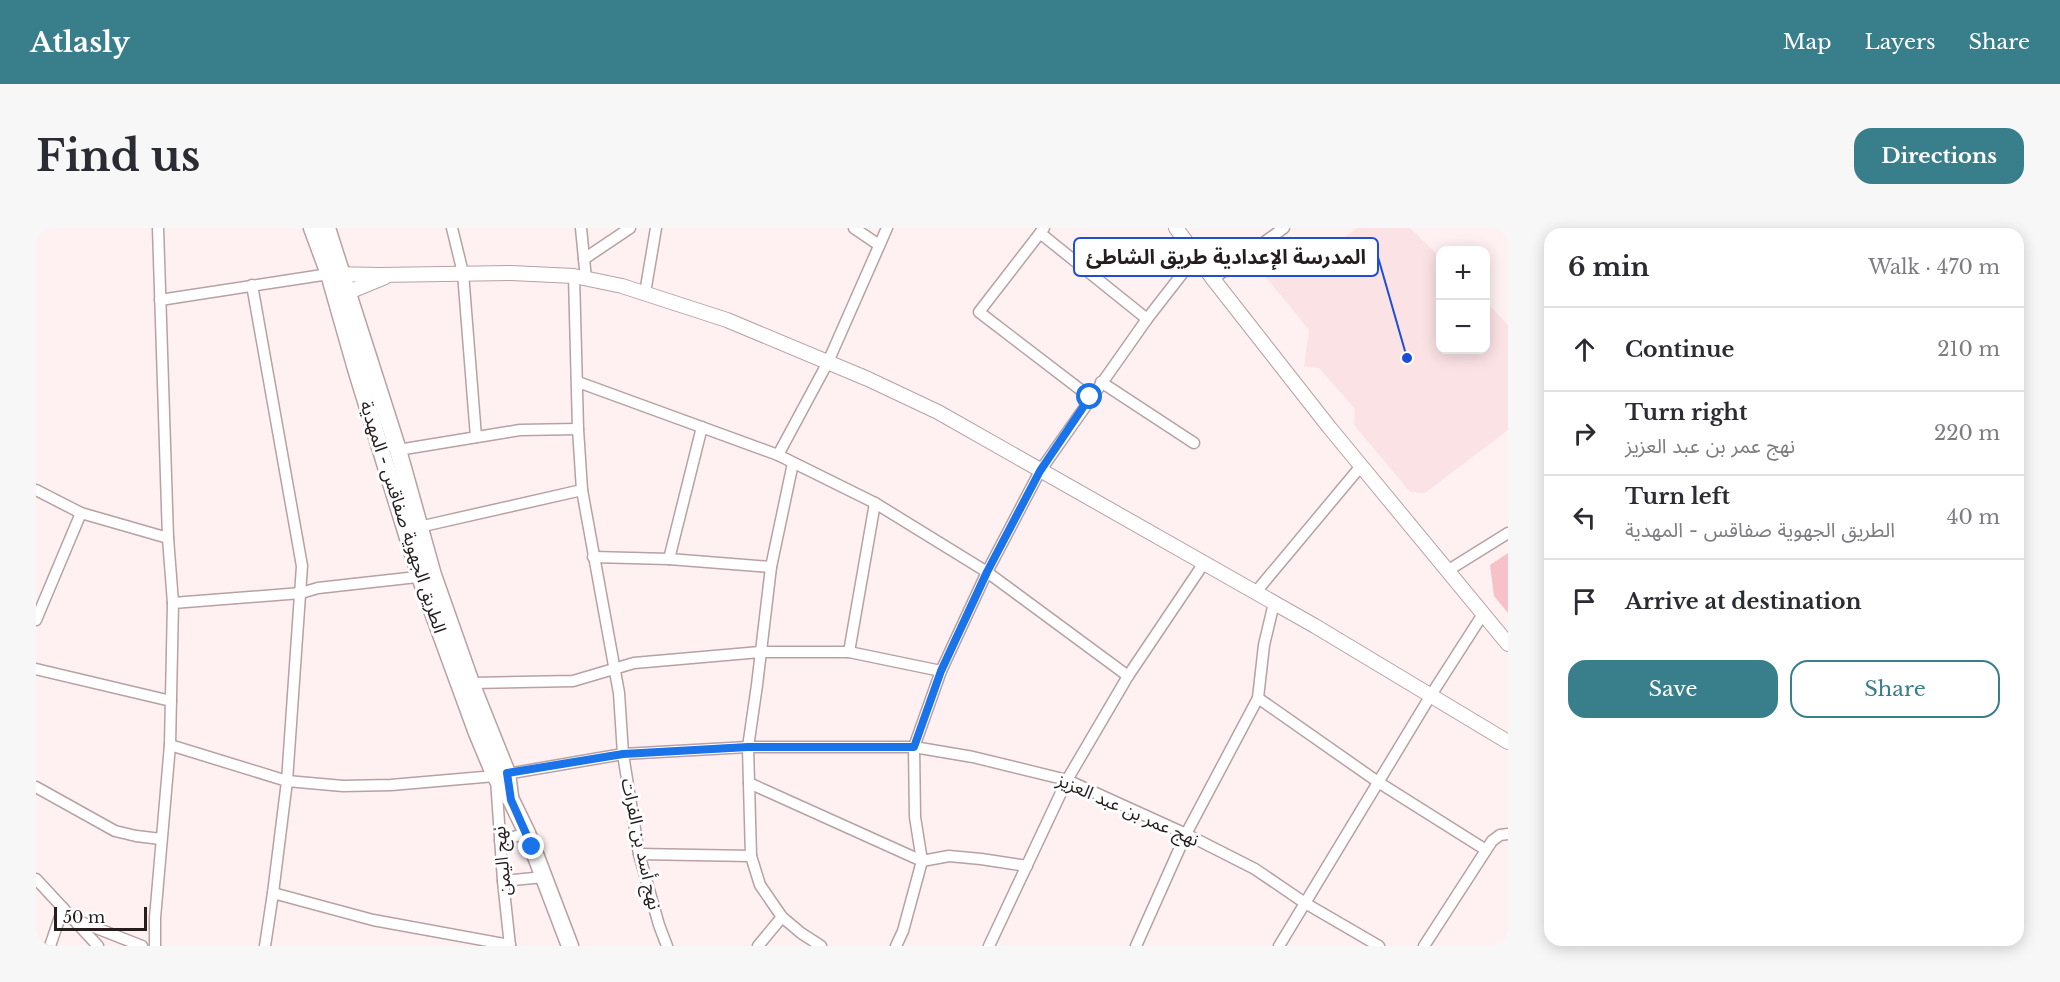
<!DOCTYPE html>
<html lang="en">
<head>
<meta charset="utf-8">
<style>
  :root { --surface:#fff; --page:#f7f7f7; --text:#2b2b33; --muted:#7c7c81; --line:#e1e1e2; --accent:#397e8b }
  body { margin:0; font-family:"Libre Baskerville","Noto Sans Arabic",serif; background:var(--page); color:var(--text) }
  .controls { position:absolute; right:18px; top:18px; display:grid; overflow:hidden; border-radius:12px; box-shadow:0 3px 15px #0003 }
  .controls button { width:54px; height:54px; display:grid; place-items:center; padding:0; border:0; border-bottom:2px solid var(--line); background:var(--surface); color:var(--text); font:30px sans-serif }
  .scale { position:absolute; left:18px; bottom:15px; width:93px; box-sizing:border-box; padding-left:6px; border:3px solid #251d1e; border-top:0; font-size:16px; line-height:21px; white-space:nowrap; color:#251d1e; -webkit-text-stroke:4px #fff; paint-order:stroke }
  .stop { position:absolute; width:18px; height:18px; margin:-14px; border:4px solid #1a73e8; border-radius:50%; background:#fff }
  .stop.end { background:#1a73e8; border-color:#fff; box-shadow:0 2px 6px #0008 }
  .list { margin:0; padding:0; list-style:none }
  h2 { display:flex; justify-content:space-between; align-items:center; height:78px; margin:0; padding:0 24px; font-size:26px }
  h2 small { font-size:20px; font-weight:400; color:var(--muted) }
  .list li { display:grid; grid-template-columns:39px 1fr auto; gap:18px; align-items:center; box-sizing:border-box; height:84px; padding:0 24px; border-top:2px solid var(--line) }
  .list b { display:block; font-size:22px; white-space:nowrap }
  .list p { margin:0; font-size:20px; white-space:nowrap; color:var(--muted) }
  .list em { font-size:20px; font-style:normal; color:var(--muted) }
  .actions { display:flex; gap:12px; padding:18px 24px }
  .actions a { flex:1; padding:14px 0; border:2px solid var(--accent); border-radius:18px; text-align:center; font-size:21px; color:var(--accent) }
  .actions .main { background:var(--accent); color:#fff }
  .icon { flex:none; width:33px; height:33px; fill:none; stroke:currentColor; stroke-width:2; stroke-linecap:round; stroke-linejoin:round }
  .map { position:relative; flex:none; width:1472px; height:718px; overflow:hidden; border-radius:18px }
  header { display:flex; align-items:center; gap:36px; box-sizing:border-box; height:84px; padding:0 30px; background:var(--accent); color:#fff }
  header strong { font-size:28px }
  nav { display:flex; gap:33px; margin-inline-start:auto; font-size:21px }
  .intro { display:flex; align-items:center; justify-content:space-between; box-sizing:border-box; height:144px; padding:0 36px }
  h1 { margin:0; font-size:42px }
  .button { padding:15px 27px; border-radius:18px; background:var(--accent); color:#fff; font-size:21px; font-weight:700 }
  main { display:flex; gap:36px; padding:0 36px }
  aside { flex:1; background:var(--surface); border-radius:18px; box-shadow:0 3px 15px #0003 }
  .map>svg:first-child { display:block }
  .built { fill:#fbe2e5 }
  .green { fill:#f6c1c8 }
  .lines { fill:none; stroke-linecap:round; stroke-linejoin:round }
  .minor-casing { stroke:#b7a1a4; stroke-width:13 }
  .tertiary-casing { stroke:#b7a1a4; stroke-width:16 }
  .primary-casing { stroke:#b7a1a4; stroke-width:19 }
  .minor { stroke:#fff; stroke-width:10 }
  .tertiary { stroke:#fff; stroke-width:14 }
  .primary { stroke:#fff; stroke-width:16 }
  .route { stroke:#1a73e8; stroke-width:8 }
  .labels { text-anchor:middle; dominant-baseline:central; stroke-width:6; stroke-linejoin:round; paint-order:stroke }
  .street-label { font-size:18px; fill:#251d1e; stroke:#fff }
  .leader { fill:none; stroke:#1d4ed8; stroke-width:2 }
  .callout-dot { fill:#1d4ed8; stroke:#fff; stroke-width:2 }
  .callout { fill:#fff; stroke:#1d4ed8; stroke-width:2 }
  .callout-label { font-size:20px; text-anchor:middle; font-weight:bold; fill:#251d1e }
</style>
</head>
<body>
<header>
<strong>Atlasly</strong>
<nav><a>Map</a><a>Layers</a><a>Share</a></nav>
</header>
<div class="intro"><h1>Find us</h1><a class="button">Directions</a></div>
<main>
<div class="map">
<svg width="1472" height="718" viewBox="0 0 1472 718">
  <rect width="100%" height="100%" fill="#fff1f2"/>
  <polygon class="built" points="1321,0 1374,0 1404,29 1404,122 1450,122 1450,74 1472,97 1472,202 1389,265 1374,264 1318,197 1319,181 1283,140 1268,138 1273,102 1221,38 1221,29 1255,9 1308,9"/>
  <polygon class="green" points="1472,325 1472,385 1458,368 1454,337"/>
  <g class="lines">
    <g class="minor-casing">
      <g id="minor">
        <polyline points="416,0 427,45 440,209"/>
        <polyline points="545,0 550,51"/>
        <polyline points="818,0 843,17"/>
        <polyline points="1008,0 943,84 1054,169"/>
        <polyline points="1004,5 1111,91"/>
        <polyline points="548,31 594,0"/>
        <polyline points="538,48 542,201 546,262 583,465 587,526 603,626 623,697 631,718"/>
        <polyline points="1177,51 1248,0"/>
        <polyline points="216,57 266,338 251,553 237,665"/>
        <polyline points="609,65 620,0"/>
        <polyline points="124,72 293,46"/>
        <polyline points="542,154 742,227 839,275 951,344 1092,448"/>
        <polyline points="1065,154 1158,215"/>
        <polyline points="362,222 484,202 542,201"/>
        <polyline points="742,227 792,134 851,0"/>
        <polyline points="757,235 735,339 721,457 712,519 715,628 724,657 746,689 765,705 785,718"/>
        <polyline points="0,262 45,285"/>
        <polyline points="383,299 546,262"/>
        <polyline points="557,329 633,331 735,339"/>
        <polyline points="633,331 666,199"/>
        <polyline points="1411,343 1472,305"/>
        <polyline points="1219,365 1325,238"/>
        <polyline points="137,375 265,365 282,360 390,348"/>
        <polyline points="0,392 45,285 132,310"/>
        <polyline points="813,424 839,275"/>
        <polyline points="0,441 135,473"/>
        <polyline points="435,455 537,453 598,435 724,424 813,424 905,443"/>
        <polyline points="1222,470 1228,417 1238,375"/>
        <polyline points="134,517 251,553 307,558 355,557 459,548 587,526 712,519 878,519 937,529 1031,552 1150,606 1219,641 1269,675 1343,718"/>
        <polyline points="460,551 467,653 474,718"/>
        <polyline points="713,555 886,633 913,628 945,631 991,638"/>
        <polyline points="0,559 79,603 100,608 125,611"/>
        <polyline points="464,613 491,605"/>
        <polyline points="603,626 715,628"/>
        <polyline points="0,651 62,718"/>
        <polyline points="467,653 508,649"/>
        <polyline points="40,692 106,718"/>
        <polyline points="14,718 27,680"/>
        <polyline points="119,718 119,690 134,517 137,375 132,310 122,0"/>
        <polyline points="229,718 237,665 337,692 474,717"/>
        <polyline points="722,718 746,689"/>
        <polyline points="860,718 867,703 886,633 879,589 878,519 905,443 951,344 1004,243 1111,91 1160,28"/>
        <polyline points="953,718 1031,552 1092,448 1168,335"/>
        <polyline points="1100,718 1150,606 1222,470 1342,554 1450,622"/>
        <polyline points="1243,718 1395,467 1447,386"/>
        <polyline points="1388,718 1456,613 1464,607 1472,606"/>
      </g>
    </g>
    <g class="tertiary-casing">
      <g id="tertiary">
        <polyline points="1140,0 1177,51 1293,199 1472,416"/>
        <polyline points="296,46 343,47 475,45 538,48 586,58 691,92 832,151 902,184 1279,398 1472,514"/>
        <polyline points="303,68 349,49"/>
      </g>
    </g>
    <g class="primary-casing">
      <g id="primary">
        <polyline points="276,0 293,46 320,141 384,349 441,505 459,548 475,572 491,605 534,718"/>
        <polyline points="291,0 362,222 397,347 435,455 471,545 474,568"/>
      </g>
    </g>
    <use href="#minor" class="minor"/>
    <use href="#tertiary" class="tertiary"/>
    <use href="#primary" class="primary"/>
  </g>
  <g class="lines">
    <polyline class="route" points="496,619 475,572 471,545 587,526 712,519 878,519 905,443 951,344 1004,243 1054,169"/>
  </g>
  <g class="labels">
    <g class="street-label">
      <text transform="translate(367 289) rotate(72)">الطريق الجهوية صفاقس - المهدية</text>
      <text transform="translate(1092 582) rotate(24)">نهج عمر بن عبد العزيز</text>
      <text transform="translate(605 616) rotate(78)">نهج أسد بن الفرات</text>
      <text transform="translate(466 633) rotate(-95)">نهج اليمن</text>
    </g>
  </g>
  <path class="leader" d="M1371 130L1342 29"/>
  <circle class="callout-dot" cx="1371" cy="130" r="6"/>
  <rect class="callout" x="1038" y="10" width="304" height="38" rx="6"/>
  <g class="callout-label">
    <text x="1190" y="36">المدرسة الإعدادية طريق الشاطئ</text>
  </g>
</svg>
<div class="controls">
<button>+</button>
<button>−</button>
</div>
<div class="scale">50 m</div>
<div class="stop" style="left:1054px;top:169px"></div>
<div class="stop end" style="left:496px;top:619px"></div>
</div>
<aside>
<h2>6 min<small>Walk · 470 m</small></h2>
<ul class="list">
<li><svg class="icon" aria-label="ahead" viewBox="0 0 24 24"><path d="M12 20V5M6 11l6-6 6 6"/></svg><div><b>Continue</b></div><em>210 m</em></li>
<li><svg class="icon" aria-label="right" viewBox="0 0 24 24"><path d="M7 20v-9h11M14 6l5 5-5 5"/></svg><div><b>Turn right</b><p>نهج عمر بن عبد العزيز</p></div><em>220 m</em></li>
<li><svg class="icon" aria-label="left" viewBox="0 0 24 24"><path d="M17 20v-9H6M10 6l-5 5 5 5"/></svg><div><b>Turn left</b><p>الطريق الجهوية صفاقس - المهدية</p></div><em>40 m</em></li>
<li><svg class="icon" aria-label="arrive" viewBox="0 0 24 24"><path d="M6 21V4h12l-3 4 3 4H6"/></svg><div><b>Arrive at destination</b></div></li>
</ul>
<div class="actions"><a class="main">Save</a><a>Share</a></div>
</aside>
</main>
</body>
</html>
